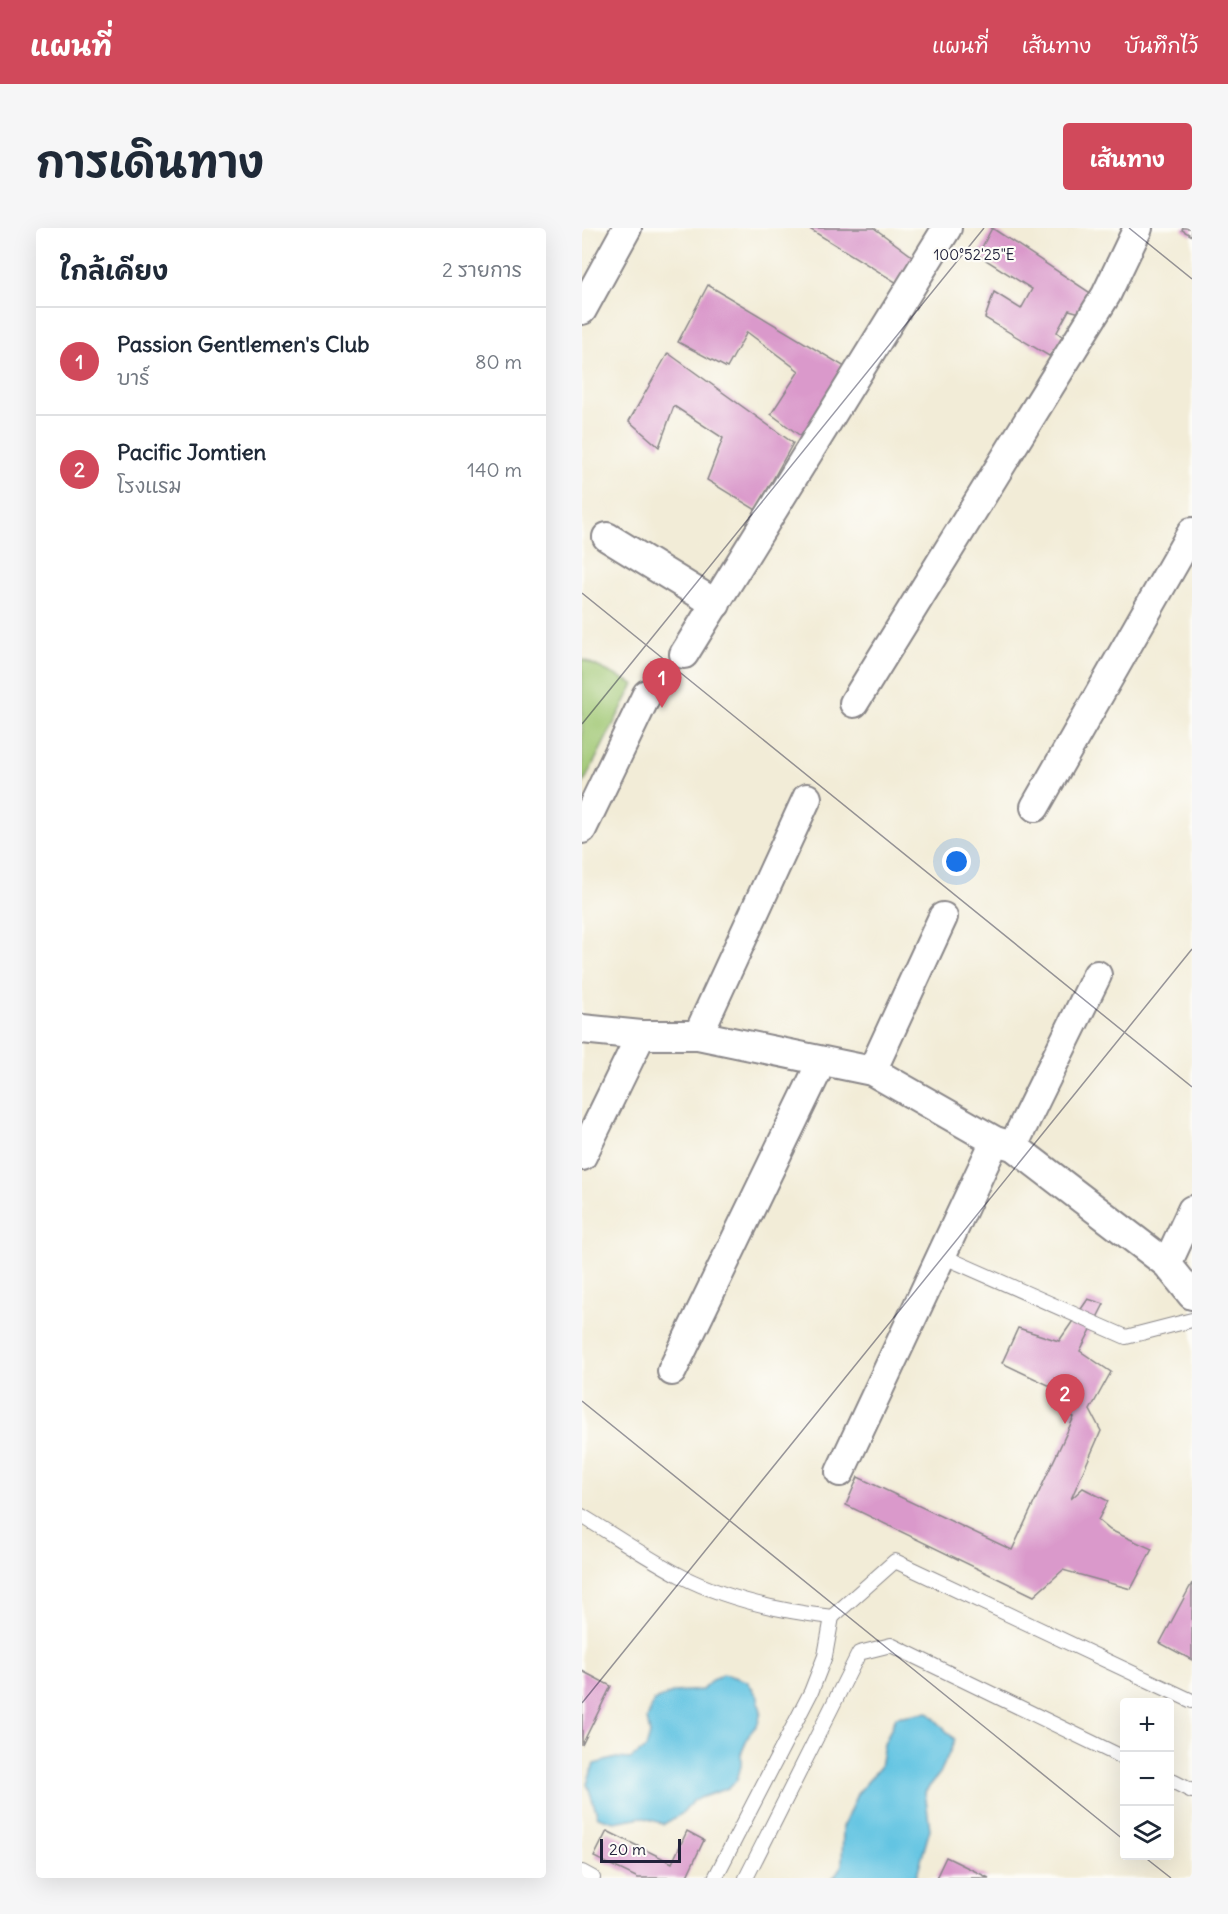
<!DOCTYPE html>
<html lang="th">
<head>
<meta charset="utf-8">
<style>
  :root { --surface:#fff; --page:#f6f6f7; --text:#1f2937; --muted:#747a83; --line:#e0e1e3; --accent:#d1495b }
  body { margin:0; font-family:Delius,"Playpen Sans Thai",sans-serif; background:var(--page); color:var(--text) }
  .controls { position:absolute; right:18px; bottom:18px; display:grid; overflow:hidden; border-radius:6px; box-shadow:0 6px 24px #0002 }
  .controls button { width:54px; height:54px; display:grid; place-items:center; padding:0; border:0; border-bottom:2px solid var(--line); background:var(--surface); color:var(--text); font:30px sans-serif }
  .scale { position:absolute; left:18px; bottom:15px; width:81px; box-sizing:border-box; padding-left:6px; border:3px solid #22223b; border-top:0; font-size:16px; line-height:21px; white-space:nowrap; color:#22223b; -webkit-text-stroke:4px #fdfcf7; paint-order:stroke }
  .you { position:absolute; left:375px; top:634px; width:21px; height:21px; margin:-15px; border:4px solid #fff; border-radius:50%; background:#1a73e8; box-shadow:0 0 0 9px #1a73e833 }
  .badge { display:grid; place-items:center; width:39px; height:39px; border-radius:50%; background:var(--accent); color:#fff; font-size:20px; font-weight:700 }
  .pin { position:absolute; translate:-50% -50px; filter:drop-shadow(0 2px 3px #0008) }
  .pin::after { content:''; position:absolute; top:32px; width:21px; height:18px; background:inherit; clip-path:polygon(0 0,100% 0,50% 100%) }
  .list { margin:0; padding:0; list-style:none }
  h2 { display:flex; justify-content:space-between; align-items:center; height:78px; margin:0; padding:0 24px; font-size:26px }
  h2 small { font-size:20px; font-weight:400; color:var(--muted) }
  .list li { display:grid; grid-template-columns:39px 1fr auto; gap:18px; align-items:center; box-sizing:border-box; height:108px; padding:0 24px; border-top:2px solid var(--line) }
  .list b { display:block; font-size:22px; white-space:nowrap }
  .list p { margin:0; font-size:20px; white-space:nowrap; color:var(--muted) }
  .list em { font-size:20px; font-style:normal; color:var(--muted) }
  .icon { flex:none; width:33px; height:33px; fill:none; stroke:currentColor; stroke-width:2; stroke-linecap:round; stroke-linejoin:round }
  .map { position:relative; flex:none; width:610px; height:1650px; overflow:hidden; border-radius:6px }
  header { display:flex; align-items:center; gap:36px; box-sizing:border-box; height:84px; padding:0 30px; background:var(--accent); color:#fff }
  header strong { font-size:28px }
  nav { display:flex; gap:33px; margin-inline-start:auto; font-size:21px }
  .intro { display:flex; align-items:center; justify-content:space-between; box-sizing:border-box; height:144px; padding:0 36px }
  h1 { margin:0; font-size:42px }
  .button { padding:15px 27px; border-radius:6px; background:var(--accent); color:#fff; font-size:21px; font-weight:700 }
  main { display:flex; gap:36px; padding:0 36px }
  aside { flex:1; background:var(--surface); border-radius:6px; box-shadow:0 6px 24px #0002 }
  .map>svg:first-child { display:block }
  .green { fill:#9ec671; stroke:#607456; stroke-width:1.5 }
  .water { fill:#64c4e2; stroke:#43738e; stroke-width:1.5 }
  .building { fill:#da99cb }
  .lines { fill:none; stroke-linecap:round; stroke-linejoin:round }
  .service-casing { stroke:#8a8789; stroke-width:16 }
  .minor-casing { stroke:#8a8789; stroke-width:32 }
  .service { stroke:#fff; stroke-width:14 }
  .minor { stroke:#fff; stroke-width:28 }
  .ticks { fill:none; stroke:#22223b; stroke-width:1.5; stroke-opacity:0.45 }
  .ticks-label { font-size:15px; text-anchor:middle; fill:#22223b; stroke:#fdfcf7; stroke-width:4.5; stroke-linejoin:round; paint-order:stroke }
</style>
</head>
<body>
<header>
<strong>แผนที่</strong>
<nav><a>แผนที่</a><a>เส้นทาง</a><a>บันทึกไว้</a></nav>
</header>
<div class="intro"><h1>การเดินทาง</h1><a class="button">เส้นทาง</a></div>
<main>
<aside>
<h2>ใกล้เคียง<small>2 รายการ</small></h2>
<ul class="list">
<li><span class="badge">1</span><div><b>Passion Gentlemen's Club</b><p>บาร์</p></div><em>80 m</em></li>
<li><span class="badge">2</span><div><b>Pacific Jomtien</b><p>โรงแรม</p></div><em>140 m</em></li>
</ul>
</aside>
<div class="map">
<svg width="610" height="1650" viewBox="0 0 610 1650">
  <rect width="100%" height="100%" fill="#fdfcf7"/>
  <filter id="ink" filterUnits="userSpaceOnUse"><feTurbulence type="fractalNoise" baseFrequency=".0167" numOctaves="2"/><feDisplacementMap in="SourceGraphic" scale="12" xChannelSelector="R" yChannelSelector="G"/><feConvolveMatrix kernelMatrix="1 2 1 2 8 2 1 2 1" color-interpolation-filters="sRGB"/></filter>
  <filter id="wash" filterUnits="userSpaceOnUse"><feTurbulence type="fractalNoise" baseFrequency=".008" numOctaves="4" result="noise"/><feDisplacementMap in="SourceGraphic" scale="24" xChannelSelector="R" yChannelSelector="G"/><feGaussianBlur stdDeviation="1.35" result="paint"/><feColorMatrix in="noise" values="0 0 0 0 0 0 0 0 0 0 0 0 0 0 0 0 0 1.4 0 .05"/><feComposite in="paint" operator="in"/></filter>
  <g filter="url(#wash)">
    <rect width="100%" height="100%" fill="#f2ecd7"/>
    <polygon class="green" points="0,431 52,456 0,558"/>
    <g class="water">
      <polygon points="141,1446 165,1453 176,1469 179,1484 176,1496 168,1505 159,1526 159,1538 155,1552 146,1560 112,1572 101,1585 82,1596 60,1589 32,1594 16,1589 5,1555 12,1536 34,1530 48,1531 64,1520 68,1506 65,1491 72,1473 93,1464 120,1462 130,1452"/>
      <polygon points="346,1484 373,1512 358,1545 343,1564 348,1601 334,1650 251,1650 260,1637 261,1599 275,1566 298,1539 302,1516 314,1489"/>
    </g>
    <g id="blocks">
      <g class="building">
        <polygon points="226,0 292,0 334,31 320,58"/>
        <polygon points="410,0 510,66 498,85 487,82 475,104 482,110 467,128 403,90 412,64 439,81 450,61 396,27"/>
        <polygon points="601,0 610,0 610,8 600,2"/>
        <polygon points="126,57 263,139 224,212 189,186 217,143 165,104 145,140 96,114"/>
        <polygon points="86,125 211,215 174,282 125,252 141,210 92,178 77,219 47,193"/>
        <polygon points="506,1071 522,1076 498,1123 529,1144 508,1182 519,1203 489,1271 501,1260 526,1273 516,1292 528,1302 570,1321 549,1361 481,1342 452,1368 264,1277 276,1249 430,1322 492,1189 484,1185 492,1169 420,1135 436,1100 477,1113"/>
        <polygon points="610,1355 610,1432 578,1415"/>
        <polygon points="0,1443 29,1458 0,1517"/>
        <polygon points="25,1603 90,1635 105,1603 122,1612 104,1650 56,1650 12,1629"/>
        <polygon points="364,1629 407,1650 354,1650"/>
      </g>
    </g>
  </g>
  <g filter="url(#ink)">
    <use href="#blocks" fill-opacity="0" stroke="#8a8789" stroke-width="1.5"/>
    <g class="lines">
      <g class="service-casing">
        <g id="service">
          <polyline points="358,1027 544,1109 610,1092"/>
          <path d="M0 1288C33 1308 65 1330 99 1348 146 1372 198 1383 250 1389L313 1333 610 1473"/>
          <polyline points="588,1552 610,1563"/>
          <polyline points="0,1644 11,1650"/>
          <polyline points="133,1650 229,1464 243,1428 250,1389"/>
          <polyline points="164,1650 277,1425 309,1417 542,1530"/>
        </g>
      </g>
      <g class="minor-casing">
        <g id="minor">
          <polyline points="0,82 45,0"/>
          <polyline points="25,309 134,376"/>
          <polyline points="102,426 365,0"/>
          <polyline points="272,475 524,67 556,0"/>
          <polyline points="453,579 610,304"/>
          <polyline points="0,601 65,466"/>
          <polyline points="0,801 59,807 116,807 290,843 413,913 431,918 585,1036 610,1067"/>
          <polyline points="116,807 225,570"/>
          <polyline points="290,843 361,689"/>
          <polyline points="431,918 515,747"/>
          <polyline points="0,928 59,807"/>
          <polyline points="585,1036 610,982"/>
          <polyline points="90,1143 240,833"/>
          <polyline points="258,1244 413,913"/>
        </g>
      </g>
      <use href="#service" class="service"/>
      <use href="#minor" class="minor"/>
    </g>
  </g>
  <path class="ticks" d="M547 0 610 51M0 365 610 859M0 496 402 0M0 1173 542 1612M0 1475 610 721M561 1628 589 1650"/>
  <g class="ticks-label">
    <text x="392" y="32">100°52'25"E</text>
  </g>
</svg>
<div class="controls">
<button>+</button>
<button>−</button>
<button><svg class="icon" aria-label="layers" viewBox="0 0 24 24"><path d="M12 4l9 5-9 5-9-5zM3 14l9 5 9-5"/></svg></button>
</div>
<div class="scale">20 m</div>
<div class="you"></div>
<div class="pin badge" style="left:80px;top:480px">1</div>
<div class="pin badge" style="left:483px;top:1196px">2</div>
</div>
</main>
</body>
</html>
